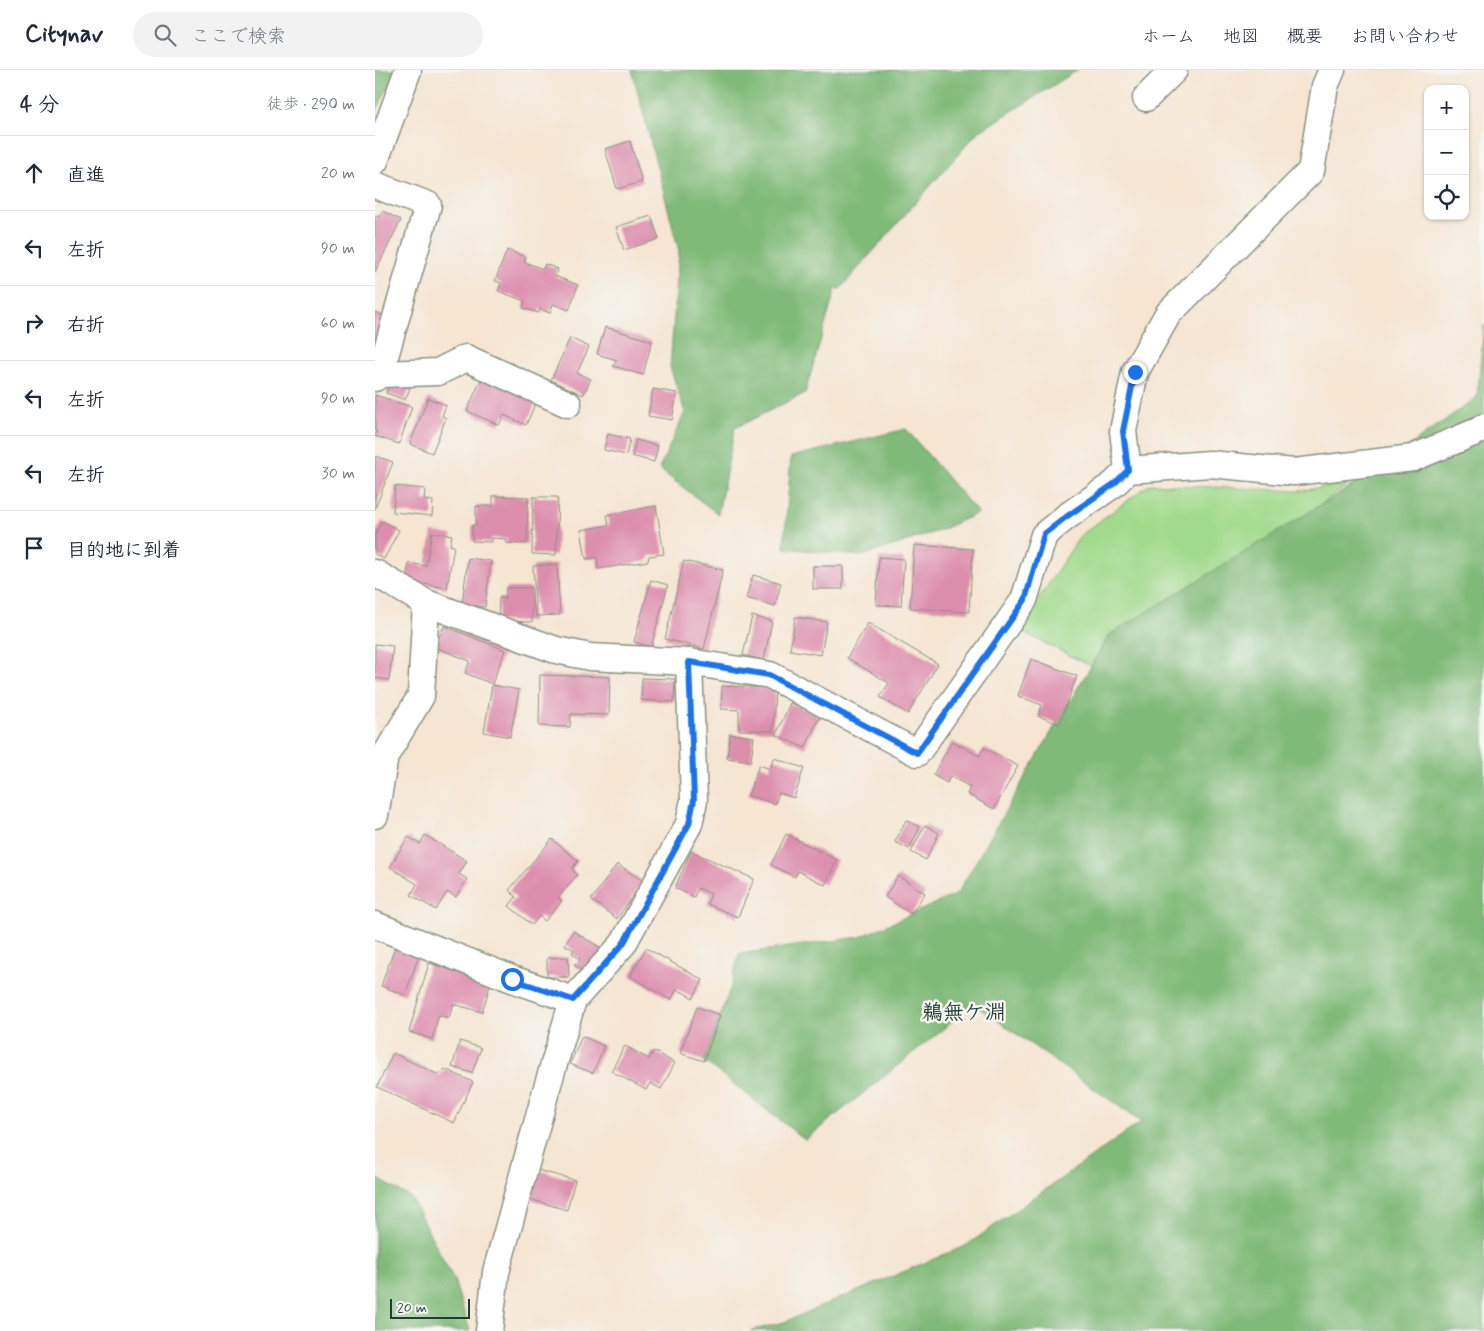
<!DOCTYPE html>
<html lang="ja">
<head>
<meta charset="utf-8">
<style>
  :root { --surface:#fff; --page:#f2f2f3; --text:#1f2937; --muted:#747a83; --line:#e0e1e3 }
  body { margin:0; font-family:Mynerve,"Klee One",sans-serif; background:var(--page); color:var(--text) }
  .controls { position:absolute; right:15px; top:15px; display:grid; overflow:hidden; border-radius:10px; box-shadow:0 1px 4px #0004 }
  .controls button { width:45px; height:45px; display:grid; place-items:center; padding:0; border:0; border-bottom:1px solid var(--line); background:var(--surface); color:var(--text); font:25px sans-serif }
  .scale { position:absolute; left:15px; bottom:12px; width:80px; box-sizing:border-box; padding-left:5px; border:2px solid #1f3d34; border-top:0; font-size:14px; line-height:18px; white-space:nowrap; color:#1f3d34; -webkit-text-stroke:4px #f6f6f2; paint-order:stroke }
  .stop { position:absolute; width:15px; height:15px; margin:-11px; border:4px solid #1a73e8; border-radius:50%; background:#fff }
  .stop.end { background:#1a73e8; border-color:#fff; box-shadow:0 1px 5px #0008 }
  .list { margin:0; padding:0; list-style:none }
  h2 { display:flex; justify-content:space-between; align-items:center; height:65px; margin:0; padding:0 20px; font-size:21px }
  h2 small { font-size:16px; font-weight:400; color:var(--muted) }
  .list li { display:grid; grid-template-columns:32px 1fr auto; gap:15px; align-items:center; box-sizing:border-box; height:75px; padding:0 20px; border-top:1px solid var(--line) }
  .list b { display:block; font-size:19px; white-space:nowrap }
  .list em { font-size:16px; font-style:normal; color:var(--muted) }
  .icon { flex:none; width:28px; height:28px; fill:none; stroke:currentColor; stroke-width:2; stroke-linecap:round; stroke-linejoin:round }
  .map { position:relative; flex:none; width:1109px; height:1261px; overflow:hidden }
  header { display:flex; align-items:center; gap:30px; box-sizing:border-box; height:70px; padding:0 25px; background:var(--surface); border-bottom:1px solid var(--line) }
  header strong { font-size:24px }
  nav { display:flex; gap:28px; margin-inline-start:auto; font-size:18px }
  .search { width:350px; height:45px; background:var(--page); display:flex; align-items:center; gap:12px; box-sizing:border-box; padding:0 18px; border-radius:28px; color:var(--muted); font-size:19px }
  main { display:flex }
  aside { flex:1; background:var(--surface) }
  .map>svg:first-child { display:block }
  .green { fill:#a1da8d; stroke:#608c60 }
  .forest { fill:#80ba78; stroke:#507c56 }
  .building { fill:#dd8ead }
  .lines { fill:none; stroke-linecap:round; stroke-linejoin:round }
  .minor-casing { stroke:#8a9182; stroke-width:29 }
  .minor { stroke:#fff; stroke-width:26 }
  .route { stroke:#1a73e8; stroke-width:6 }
  .labels { text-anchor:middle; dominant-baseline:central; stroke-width:5; stroke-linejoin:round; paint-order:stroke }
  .quarter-label { font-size:21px; font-weight:bold; fill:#1f3d34; stroke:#f6f6f2 }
</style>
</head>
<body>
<header>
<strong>Citynav</strong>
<div class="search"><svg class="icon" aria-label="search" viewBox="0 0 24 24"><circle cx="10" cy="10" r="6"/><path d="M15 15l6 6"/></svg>ここで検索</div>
<nav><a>ホーム</a><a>地図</a><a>概要</a><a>お問い合わせ</a></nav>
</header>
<main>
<aside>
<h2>4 分<small>徒歩 · 290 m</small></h2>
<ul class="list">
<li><svg class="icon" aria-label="ahead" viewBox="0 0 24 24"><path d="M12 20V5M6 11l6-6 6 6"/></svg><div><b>直進</b></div><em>20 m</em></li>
<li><svg class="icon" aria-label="left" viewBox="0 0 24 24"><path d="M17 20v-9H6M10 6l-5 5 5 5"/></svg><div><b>左折</b></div><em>90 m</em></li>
<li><svg class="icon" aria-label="right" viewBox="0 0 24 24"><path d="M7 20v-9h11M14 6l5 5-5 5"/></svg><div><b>右折</b></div><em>60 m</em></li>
<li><svg class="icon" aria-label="left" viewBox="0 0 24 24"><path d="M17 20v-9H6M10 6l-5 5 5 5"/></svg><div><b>左折</b></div><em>90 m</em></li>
<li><svg class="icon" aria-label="left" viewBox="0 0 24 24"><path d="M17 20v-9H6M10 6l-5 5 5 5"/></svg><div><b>左折</b></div><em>30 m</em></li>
<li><svg class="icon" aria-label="arrive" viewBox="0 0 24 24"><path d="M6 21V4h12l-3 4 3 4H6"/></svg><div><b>目的地に到着</b></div></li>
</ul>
</aside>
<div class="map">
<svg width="1109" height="1261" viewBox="0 0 1109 1261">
  <rect width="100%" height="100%" fill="#f6f6f2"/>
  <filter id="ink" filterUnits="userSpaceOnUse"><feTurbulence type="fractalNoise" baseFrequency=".02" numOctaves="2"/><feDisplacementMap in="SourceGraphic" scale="10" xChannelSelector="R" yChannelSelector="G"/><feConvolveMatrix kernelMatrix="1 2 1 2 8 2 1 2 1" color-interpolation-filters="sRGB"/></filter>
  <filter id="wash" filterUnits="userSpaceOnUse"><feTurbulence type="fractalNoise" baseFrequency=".0096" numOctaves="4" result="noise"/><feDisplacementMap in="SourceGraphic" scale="20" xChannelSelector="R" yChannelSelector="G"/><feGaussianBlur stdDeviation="1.12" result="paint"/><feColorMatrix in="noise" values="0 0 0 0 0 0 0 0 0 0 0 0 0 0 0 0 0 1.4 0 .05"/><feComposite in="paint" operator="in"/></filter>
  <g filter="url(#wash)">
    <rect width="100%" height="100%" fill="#f5e5d1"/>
    <polygon class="green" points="975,413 892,473 798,526 733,566 716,596 643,560 706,465 775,414 924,421"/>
    <g class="forest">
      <polygon points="0,0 22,0 0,43"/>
      <polygon points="257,0 703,0 602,63 465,219 461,218 430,323 360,358 343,444 284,399 310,342 295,297 304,181"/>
      <polygon points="1109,255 1109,1261 375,1261 409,1252 592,1175 766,1052 599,934 430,1070 329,991 356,916 364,884 485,867 582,824 694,632 736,564 988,409 1102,327"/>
      <polygon points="531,359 603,443 566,460 487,486 409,478 416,387"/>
      <polygon points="0,1107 36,1128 79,1210 95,1261 0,1261"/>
    </g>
    <g id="blocks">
      <g class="building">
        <polygon points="255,71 267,112 242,119 230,79"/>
        <polygon points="7,141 26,150 0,202 0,145 4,147"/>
        <polygon points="276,146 284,169 249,180 241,157"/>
        <polygon points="132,180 151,187 149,192 168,199 170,194 183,199 180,206 203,215 194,240 178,234 175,243 165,239 164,243 148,238 150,231 123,221 126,213 120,211"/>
        <polygon points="0,242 9,246 0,271"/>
        <polygon points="230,257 277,271 268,305 238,296 242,290 222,284"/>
        <polygon points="195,268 214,277 202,303 216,309 208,325 176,310"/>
        <polygon points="107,307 161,332 151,355 129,345 124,355 92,341"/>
        <polygon points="16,311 35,318 30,330 11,323"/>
        <polygon points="278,319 302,323 297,350 273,346"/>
        <polygon points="0,325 37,337 24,374 0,366 2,361 0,360"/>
        <polygon points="53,328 71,335 67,346 71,348 57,383 35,374"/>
        <polygon points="233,364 255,369 251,385 229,380"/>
        <polygon points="261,370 283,376 279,392 257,386"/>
        <polygon points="0,386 18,392 0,439"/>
        <polygon points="20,416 50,419 49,430 58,431 57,446 18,442"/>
        <polygon points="118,426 153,427 152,474 131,473 132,469 116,468 116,472 97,471 97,455 101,455 101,436 118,436"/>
        <polygon points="158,427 183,427 181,485 157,484"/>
        <polygon points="281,436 289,484 274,486 273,491 223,499 222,488 211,489 206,460 234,455 232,445"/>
        <polygon points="7,451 24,460 9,489 0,484 0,465"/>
        <polygon points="57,462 77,465 75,475 79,476 72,518 31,511 34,493 51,496"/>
        <polygon points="539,475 598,479 594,542 535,538"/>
        <polygon points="504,487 529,489 526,536 501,535"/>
        <polygon points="93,488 116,491 110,537 87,534"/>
        <polygon points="309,491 348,500 329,579 290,569"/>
        <polygon points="182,494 185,545 161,546 158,496"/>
        <rect x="438" y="496" width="30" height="23"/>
        <polygon points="378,505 406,513 400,536 371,528"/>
        <polygon points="276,510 293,515 276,577 259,572"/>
        <polygon points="131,518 157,518 157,552 123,551 124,528 130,528"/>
        <polygon points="377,546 397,551 389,590 368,585"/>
        <polygon points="420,547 452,552 446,585 415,580"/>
        <polygon points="493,553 563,594 533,644 505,627 514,613 472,588"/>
        <polygon points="69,556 130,580 117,614 90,603 95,591 60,577"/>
        <polygon points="0,574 18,576 14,610 0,608"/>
        <polygon points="656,589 702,606 684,654 663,646 667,635 643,626"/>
        <polygon points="165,605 235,607 234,645 196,644 195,657 164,656"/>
        <polygon points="267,608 300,609 299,632 266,630"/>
        <polygon points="117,615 144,620 135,667 109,662"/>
        <polygon points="347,616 400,618 398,661 364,660 364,640 346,639"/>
        <polygon points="415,633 445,646 430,678 401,665"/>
        <polygon points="355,664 379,667 376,691 352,688"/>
        <polygon points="577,671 604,686 609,678 643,696 619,739 592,724 595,717 575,706 572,713 558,705"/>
        <polygon points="399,688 429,698 419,728 404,723 400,734 373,725 384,695 395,699"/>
        <polygon points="531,750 545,757 534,779 520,772"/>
        <polygon points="550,755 564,763 551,790 536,782"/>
        <polygon points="411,764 462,790 450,815 423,801 420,807 396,795"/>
        <polygon points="50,765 92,791 84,804 92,809 81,827 72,822 61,840 36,825 42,814 15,797 33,767 45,774"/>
        <polygon points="177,769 203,791 197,799 202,805 183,828 187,831 170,851 164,846 157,855 134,836 141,827 134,820"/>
        <polygon points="316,781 379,809 363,847 332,834 336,824 323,818 319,827 300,818"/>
        <polygon points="242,794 268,811 242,849 216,830"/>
        <polygon points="523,806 550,823 536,844 510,827"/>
        <polygon points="198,861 229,880 214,905 199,895 205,889 197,883 199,880 190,875"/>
        <polygon points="20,877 44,886 30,925 6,916"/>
        <polygon points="271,878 328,910 318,928 302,919 296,930 255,906"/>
        <polygon points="193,887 194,907 172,907 172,888"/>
        <polygon points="54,893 116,912 107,942 78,934 74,948 64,945 57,969 34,962"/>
        <polygon points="322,937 345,945 329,991 305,983"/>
        <polygon points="207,966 229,976 218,1003 195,994"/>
        <polygon points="85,971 106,978 97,1003 77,997"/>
        <polygon points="250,976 274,989 278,981 300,993 286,1019 275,1013 271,1020 236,1001"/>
        <polygon points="18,983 64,1005 70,999 98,1012 79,1053 2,1017"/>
        <polygon points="162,1100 200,1110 192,1140 154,1129"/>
      </g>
    </g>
  </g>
  <g filter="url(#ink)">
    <use href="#blocks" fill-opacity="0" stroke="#8a9182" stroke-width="1"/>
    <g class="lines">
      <g class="minor-casing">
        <g id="minor">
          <polyline points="771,28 799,0"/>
          <polyline points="0,91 33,0"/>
          <polyline points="0,115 53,135 5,304"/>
          <polyline points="0,308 5,304 63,302 91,288 193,334"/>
          <polyline points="753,400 835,394 919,402 1038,388 1103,361 1109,357"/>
          <polyline points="0,503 51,533 181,580 215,587 314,592 395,605 542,683 649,530 669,465 691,447 739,414 753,400 748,361 760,302 793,244 936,101 950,16 957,0"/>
          <polyline points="0,745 10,686 46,626 51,533"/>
          <polyline points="0,855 137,909 198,930"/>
          <polyline points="114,1261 121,1202 171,1021 198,930 248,874 314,754 319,730 314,592"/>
        </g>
      </g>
      <use href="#minor" class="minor"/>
    </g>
  </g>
  <g class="lines" filter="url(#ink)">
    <polyline class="route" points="137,909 198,930 248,874 314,754 319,730 314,592 394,605 542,683 650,530 669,464 691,447 739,414 753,400 748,361 760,302"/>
  </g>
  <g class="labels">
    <g class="quarter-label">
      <text x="589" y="943">鵜無ケ淵</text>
    </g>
  </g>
</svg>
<div class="controls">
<button>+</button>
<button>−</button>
<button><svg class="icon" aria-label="locate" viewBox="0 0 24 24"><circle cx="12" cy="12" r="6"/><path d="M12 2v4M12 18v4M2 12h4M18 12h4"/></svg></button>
</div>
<div class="scale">20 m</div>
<div class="stop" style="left:137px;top:909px"></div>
<div class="stop end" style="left:760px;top:302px"></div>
</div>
</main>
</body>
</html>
